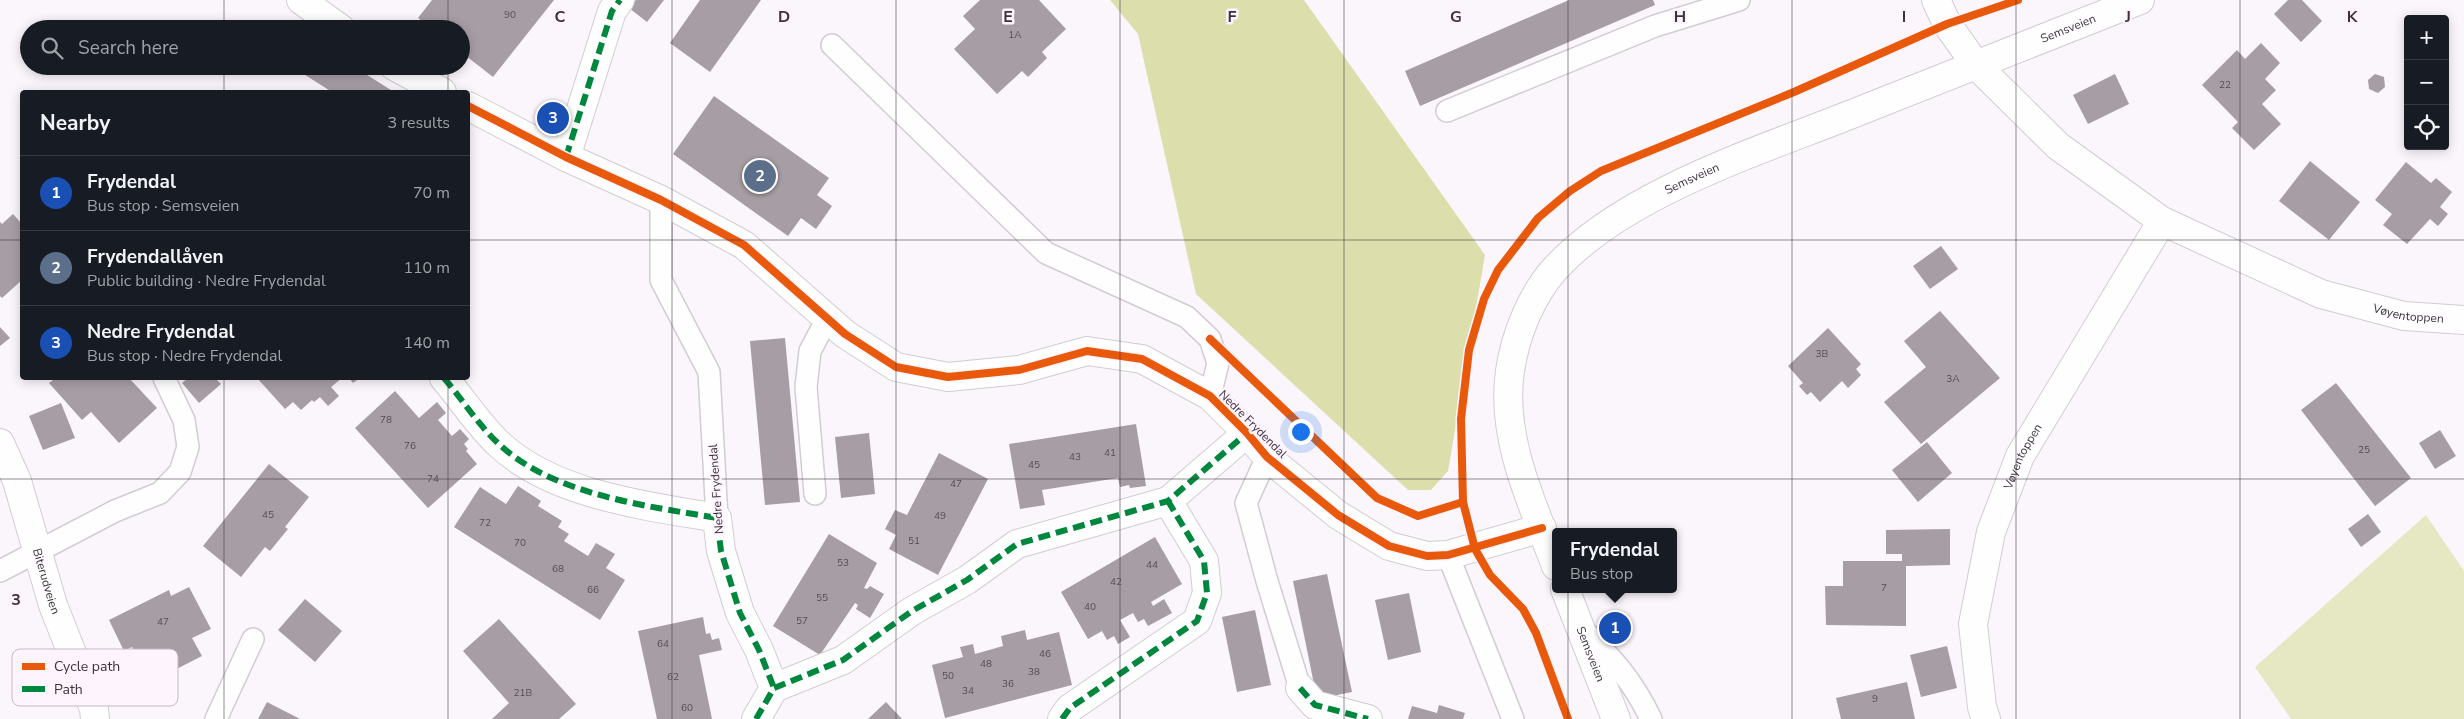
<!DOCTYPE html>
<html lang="en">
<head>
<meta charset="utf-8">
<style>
  :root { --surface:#171b24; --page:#242831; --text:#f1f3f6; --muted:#9ea1a6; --line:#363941; --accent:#b45309 }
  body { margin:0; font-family:"Nunito Sans",sans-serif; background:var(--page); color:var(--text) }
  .controls { position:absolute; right:15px; top:15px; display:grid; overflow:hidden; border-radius:5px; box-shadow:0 2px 12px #0003 }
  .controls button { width:45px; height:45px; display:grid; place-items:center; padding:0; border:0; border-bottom:1px solid var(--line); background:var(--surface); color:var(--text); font:25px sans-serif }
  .you { position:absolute; left:1300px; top:431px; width:18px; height:18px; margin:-12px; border:4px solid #fff; border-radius:50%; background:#1a73e8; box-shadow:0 0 0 8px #1a73e833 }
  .badge { display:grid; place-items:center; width:32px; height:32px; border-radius:50%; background:var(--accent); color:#fff; font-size:16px; font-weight:700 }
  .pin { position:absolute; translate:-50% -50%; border:2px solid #fff; box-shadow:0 1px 5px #0006 }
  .popup { position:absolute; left:1552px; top:528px; width:125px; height:65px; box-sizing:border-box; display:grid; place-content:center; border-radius:5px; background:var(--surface); filter:drop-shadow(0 1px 4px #0005); font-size:16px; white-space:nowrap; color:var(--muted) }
  .popup b { font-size:19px; color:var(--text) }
  .popup::after { content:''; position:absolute; left:50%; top:100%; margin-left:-10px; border:10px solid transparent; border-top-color:var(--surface) }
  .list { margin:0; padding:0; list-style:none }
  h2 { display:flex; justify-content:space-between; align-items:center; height:65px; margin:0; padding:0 20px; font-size:21px }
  h2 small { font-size:16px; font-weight:400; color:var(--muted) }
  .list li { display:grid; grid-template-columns:32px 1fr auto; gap:15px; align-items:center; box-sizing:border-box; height:75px; padding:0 20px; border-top:1px solid var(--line) }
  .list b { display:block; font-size:19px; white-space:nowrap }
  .list p { margin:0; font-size:16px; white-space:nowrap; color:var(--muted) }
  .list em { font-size:16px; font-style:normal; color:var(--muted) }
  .icon { flex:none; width:28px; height:28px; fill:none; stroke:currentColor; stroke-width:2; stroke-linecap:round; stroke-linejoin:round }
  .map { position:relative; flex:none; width:2464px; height:719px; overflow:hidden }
  .search { position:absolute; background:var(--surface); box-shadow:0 2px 12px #0003; left:20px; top:20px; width:450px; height:55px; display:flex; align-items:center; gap:12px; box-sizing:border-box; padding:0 18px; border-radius:28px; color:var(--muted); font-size:19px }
  .panel { position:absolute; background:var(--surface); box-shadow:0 2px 12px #0003; left:20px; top:90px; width:450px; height:290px; border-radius:5px }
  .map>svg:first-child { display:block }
  .green { fill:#e6e7c3 }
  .forest { fill:#dcdeac }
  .building { fill:#a69ea4 }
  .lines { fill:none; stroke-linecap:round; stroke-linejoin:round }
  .service-casing { stroke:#d2ccd3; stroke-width:24 }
  .minor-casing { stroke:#d2ccd3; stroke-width:30 }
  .secondary-casing { stroke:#d2ccd3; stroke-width:30 }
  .service { stroke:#fefeff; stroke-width:21 }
  .minor { stroke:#fefeff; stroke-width:28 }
  .secondary { stroke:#fefeff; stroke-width:28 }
  .quiet { stroke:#00873e; stroke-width:6; stroke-dasharray:12 6; stroke-linecap:butt }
  .cycleway-casing { stroke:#fdf4fe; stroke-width:11 }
  .cycleway { stroke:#e8590c; stroke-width:8 }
  .grid { fill:none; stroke:#3b323c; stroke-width:1; stroke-opacity:0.55 }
  .labels { text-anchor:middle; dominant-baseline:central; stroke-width:5; stroke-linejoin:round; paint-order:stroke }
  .number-label { font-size:10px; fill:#564d56 }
  .street-label { font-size:12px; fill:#3b323c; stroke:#fdf4fe }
  .key { fill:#fdf4fe; stroke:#c3bac4; stroke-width:1 }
  .key-label { font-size:14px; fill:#3b323c }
  .grid-label { font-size:16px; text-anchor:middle; font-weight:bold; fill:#3b323c; stroke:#fdf4fe; stroke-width:5; stroke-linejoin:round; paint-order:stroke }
</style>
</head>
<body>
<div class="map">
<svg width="2464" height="719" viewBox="0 0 2464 719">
  <rect width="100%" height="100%" fill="#fbf6fc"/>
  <polygon class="green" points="2426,515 2464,571 2464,719 2291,719 2255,667"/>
  <polygon class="forest" points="1110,0 1304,0 1485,255 1448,471 1431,490 1408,490 1196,294 1138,34"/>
  <g class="building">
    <polygon points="432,0 554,0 493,77 461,52 461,29 432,29 418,18"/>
    <polygon points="636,0 664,0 647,22 629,8"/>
    <polygon points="700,0 761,0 710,72 670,43"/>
    <polygon points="980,0 1039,0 1066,29 1042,52 1047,58 1028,77 1022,71 997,94 954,49 975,29 963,16"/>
    <polygon points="1569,0 1653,0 1655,5 1420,106 1405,71"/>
    <polygon points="2288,0 2302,0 2322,21 2301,42 2274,14"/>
    <polygon points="2261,43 2280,63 2265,79 2276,90 2262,104 2281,124 2254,150 2232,128 2238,122 2202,85 2237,50 2245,59"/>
    <polygon points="291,66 353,66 394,92 332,92"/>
    <polygon points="2115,74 2129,104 2088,124 2073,95"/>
    <polygon points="2375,74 2384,77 2385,87 2378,93 2369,89 2368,80"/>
    <polygon points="714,96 829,178 817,195 832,206 816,229 801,218 788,236 673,154"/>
    <polygon points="2310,161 2360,202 2329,240 2279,201"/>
    <polygon points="2406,162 2431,183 2436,178 2452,192 2440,207 2448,214 2438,226 2430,219 2407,244 2383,225 2392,214 2375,200"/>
    <polygon points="13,214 22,224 22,280 2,298 0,296 0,222 2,224"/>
    <polygon points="1941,246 1958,269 1930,289 1913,266"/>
    <polygon points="1940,311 2000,378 1921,444 1884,402 1926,367 1904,341"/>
    <polygon points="0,327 10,338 0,346"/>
    <polygon points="1828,328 1861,364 1856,369 1861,375 1848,388 1842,381 1820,402 1811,392 1807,395 1799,386 1803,383 1788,366"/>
    <polygon points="785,338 800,502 765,505 750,341"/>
    <polygon points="56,378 129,378 157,408 119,443 91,412 82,420 49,383"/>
    <polygon points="188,378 215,378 221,384 199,403 182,383"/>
    <polygon points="257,378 342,378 331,387 339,396 328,406 320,397 314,402 312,400 301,410 293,402 285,409"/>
    <polygon points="349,378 360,378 353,383"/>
    <polygon points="2336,383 2411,478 2375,506 2301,410"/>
    <polygon points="395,391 419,418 437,402 446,413 438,420 452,436 460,429 469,439 464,444 468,449 466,451 477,464 428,508 355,428"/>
    <polygon points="61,403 75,438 43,450 29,416"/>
    <polygon points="1136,424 1146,486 1130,488 1129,485 1120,487 1118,478 1042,490 1045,505 1020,509 1009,444"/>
    <polygon points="2440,430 2456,456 2435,469 2419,443"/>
    <polygon points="869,433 875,494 841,498 835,437"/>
    <polygon points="1927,442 1952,473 1918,502 1892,470"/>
    <polygon points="939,453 988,479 938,575 889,549 896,535 885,529 895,510 907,515"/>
    <polygon points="269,464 309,497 285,527 288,529 270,551 265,547 241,577 203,546"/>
    <polygon points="518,486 541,501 538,506 562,521 558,527 569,534 564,541 588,556 596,543 615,554 606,568 625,580 600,620 454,527 480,487 506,504"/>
    <polygon points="2368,514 2381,532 2361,547 2348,529"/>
    <polygon points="1950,529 1950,565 1906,566 1906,626 1826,625 1825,586 1843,586 1843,561 1902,561 1902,554 1886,554 1886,530"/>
    <polygon points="829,534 877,563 864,588 867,589 870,586 884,594 870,618 856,609 858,605 855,603 820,655 773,626"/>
    <polygon points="1155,537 1182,584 1151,602 1153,606 1164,599 1172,613 1148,626 1144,619 1138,622 1133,613 1120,620 1130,637 1118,644 1114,636 1107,640 1102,631 1088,639 1061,592"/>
    <polygon points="1327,574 1352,692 1317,699 1293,581"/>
    <polygon points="189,587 211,629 192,638 202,656 151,682 132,647 124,651 109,620 169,590 171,596"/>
    <polygon points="1409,593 1421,652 1388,660 1375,600"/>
    <polygon points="305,599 342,631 315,662 278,630"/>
    <polygon points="1255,610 1271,685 1237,692 1222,617"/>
    <polygon points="703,617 706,634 710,633 712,640 719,638 722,650 699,655 712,719 657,719 638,631"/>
    <polygon points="499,619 576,704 559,719 492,719 509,703 463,651"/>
    <polygon points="1025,630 1027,640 1059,632 1072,685 945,718 932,665 963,657 960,647 973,644 975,654 1003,646 1001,636"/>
    <polygon points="1947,646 1957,688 1921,697 1910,655"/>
    <polygon points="1907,682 1915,719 1841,719 1836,698"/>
    <polygon points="267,702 300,719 258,719"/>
    <polygon points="886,702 902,719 868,719"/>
    <polygon points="1439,705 1465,713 1463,719 1408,719 1412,706 1437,713"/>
  </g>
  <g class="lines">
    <g class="service-casing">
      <g id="service">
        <polyline points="832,45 1046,253 1187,317 1210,339 1218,363 1210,396"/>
        <polyline points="1447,111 1655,26 1739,0"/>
        <polyline points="661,200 661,280 709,372 717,518"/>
        <polyline points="1267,457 1246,503 1267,581 1300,688"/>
        <polyline points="815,494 806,387 810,351 827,319"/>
        <polyline points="1448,555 1513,719"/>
        <polyline points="0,571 115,511 160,493 180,472 188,447 184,420 164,378"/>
        <path d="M1584 631C1614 660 1632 680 1651 719"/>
        <polyline points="216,719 253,639"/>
      </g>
    </g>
    <g class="minor-casing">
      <g id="minor">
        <polyline points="301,0 341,29"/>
        <path id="s1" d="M1936 0 1947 24 1976 65 2058 146 2162 221 2321 294 2404 316 2464 320"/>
        <polyline points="394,66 442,92"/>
        <polyline points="468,106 566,157 661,200 744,245 845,334 896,367 948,377 1019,370 1087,351 1142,359 1210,396 1247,433 1267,457 1338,515 1389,546 1427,556 1448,555 1542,528"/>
        <polyline points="566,157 612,11 620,0"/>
        <path d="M444 378C462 399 479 426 500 445 554 495 647 506 717 518L721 551 740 613 759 650 774 688"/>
        <path id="s2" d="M0 443 17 481 53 605 94 709 95 719"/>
        <polyline points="1300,688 1315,705 1368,719"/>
        <polyline points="756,719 774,688 843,660 912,611 967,580 1017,544 1168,501 1247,433"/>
        <polyline points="1062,719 1070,708 1197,621 1207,593 1204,561 1168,501"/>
        <path id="s3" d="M1986 719 1982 707 1973 624 1991 532 2020 456 2162 221"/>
      </g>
    </g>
    <g class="secondary-casing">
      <g id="secondary">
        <path id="s4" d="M1556 566C1533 505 1500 438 1510 371 1515 336 1531 296 1554 270 1622 194 1759 151 1852 114 1948 76 2044 38 2140 0"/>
        <path id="s5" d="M1565 589 1616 719"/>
      </g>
    </g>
    <use href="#service" class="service"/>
    <use href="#minor" class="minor"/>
    <use href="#secondary" class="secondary"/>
    <g class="quiet">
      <polyline points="566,157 612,11 620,0"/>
      <path d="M444 378C462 399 479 426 500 445 554 495 647 506 717 518L721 551 740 613 759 650 774 688"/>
      <polyline points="1300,688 1315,705 1368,719"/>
      <polyline points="756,719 774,688 843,660 912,611 967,580 1017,544 1168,501 1247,433"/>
      <polyline points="1062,719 1070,708 1197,621 1207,593 1204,561 1168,501"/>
    </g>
    <g class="cycleway-casing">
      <g id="cycleway">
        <polyline points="468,106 566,157 661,200 744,245 845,334 896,367 948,377 1019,370 1087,351 1142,359 1210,396 1247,433 1267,457 1338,515 1389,546 1427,556 1448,555 1542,528"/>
        <polyline points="1210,339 1377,498 1418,516 1463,502"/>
        <polyline points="1568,719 1536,633 1523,609 1490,575 1475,549 1463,502 1461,419 1469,350 1484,299 1498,270 1538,218 1570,191 1601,171 1794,92 1947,24 2018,0"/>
      </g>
    </g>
    <use href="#cycleway" class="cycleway"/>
  </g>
  <path class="grid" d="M224 0V29M448 0V29M672 0V719M896 0V719M1120 0V719M1344 0V719M1568 0V719M1792 0V719M2016 0V719M2240 0V719M224 66V92M448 66V92M0 240H22M468 240H2464M224 378V719M448 378V719M0 479H2464"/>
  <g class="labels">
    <g class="number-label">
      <text x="510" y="15">90</text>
      <text x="1015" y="35">1A</text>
      <text x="2225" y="85">22</text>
      <text x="1822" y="354">3B</text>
      <text x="1953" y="379">3A</text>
      <text x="386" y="420">78</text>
      <text x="410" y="446">76</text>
      <text x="2364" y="450">25</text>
      <text x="1110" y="453">41</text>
      <text x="1075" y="457">43</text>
      <text x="1034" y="465">45</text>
      <text x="433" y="479">74</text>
      <text x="956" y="484">47</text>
      <text x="268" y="515">45</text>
      <text x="940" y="516">49</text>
      <text x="485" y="523">72</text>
      <text x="914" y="541">51</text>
      <text x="520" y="543">70</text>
      <text x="843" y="563">53</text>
      <text x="1152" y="565">44</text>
      <text x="558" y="569">68</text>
      <text x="1116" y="582">42</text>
      <text x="1884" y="588">7</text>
      <text x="593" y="590">66</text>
      <text x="822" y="598">55</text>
      <text x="1090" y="607">40</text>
      <text x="802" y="621">57</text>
      <text x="163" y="622">47</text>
      <text x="663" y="644">64</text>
      <text x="1045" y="654">46</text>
      <text x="986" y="664">48</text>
      <text x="1034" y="672">38</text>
      <text x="948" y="676">50</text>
      <text x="673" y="677">62</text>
      <text x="1008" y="684">36</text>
      <text x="968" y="691">34</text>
      <text x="523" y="693">21B</text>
      <text x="1875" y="699">9</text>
      <text x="687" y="708">60</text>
    </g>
    <g class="street-label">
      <text stroke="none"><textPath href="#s4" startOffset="886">Semsveien</textPath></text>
      <text stroke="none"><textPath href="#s4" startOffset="481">Semsveien</textPath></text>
      <text stroke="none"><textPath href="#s1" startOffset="585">Vøyentoppen</textPath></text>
      <text transform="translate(1253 424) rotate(45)">Nedre Frydendal</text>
      <text stroke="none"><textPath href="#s3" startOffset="272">Vøyentoppen</textPath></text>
      <text transform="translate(716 489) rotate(-94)">Nedre Frydendal</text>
      <text stroke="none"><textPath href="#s2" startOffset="146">Biterudveien</textPath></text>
      <text stroke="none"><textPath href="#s5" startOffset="70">Semsveien</textPath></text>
    </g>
  </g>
  <rect x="12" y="649" width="166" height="57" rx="8" class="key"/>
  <rect x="22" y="663" width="23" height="7" fill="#e8590c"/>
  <rect x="22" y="686" width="23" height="6" fill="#00873e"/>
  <g class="key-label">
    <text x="54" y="671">Cycle path</text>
    <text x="54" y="694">Path</text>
  </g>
  <g class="grid-label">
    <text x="560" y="22">C</text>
    <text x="784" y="22">D</text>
    <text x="1008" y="22">E</text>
    <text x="1232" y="22">F</text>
    <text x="1456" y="22">G</text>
    <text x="1680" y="22">H</text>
    <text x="1904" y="22">I</text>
    <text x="2128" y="22">J</text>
    <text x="2352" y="22">K</text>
    <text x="16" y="605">3</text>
  </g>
</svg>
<div class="controls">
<button>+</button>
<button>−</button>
<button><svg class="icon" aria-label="locate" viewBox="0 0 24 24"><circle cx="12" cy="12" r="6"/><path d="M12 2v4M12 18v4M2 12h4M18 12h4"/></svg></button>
</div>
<div class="you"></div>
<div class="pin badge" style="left:1615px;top:628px;background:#1a4fb4">1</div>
<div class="popup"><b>Frydendal</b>Bus stop</div>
<div class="pin badge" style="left:760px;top:176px;background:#5c6f8a">2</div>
<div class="pin badge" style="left:553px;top:118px;background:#1a4fb4">3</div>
<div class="search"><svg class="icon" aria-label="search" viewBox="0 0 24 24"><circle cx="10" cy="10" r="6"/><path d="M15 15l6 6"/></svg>Search here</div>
<section class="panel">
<h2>Nearby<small>3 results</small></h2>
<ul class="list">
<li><span class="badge" style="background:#1a4fb4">1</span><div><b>Frydendal</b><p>Bus stop · Semsveien</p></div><em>70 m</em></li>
<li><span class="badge" style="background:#5c6f8a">2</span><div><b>Frydendallåven</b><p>Public building · Nedre Frydendal</p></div><em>110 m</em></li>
<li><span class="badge" style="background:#1a4fb4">3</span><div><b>Nedre Frydendal</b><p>Bus stop · Nedre Frydendal</p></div><em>140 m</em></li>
</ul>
</section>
</div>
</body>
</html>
